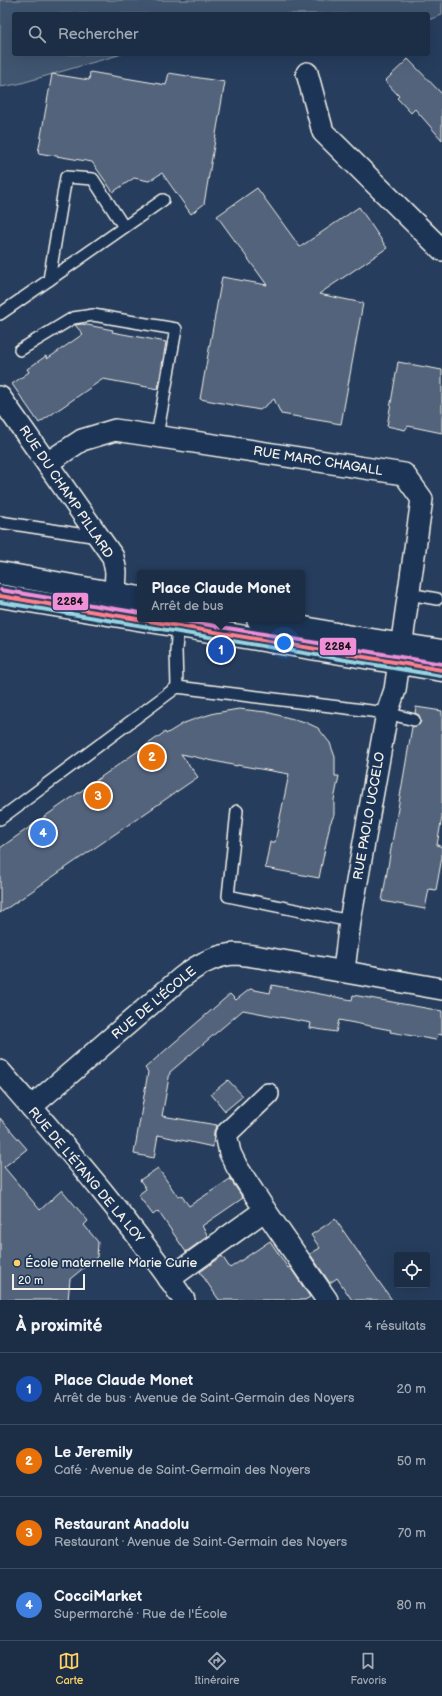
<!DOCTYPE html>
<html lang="fr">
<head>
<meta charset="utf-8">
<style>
  :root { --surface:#1c2e46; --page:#293a51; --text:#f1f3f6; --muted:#a0a8b3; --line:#3a4a5f; --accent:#ffd166 }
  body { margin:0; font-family:"Balsamiq Sans",sans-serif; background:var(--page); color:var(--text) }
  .controls { position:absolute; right:12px; bottom:12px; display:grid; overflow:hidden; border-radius:4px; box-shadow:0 4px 16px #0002 }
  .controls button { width:36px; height:36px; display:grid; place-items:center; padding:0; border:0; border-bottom:1px solid var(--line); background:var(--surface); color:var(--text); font:20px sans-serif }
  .scale { position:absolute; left:12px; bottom:10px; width:73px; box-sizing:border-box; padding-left:4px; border:2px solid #f4f1e8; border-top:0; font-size:11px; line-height:14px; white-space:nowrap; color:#f4f1e8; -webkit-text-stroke:3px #1d3557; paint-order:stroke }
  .you { position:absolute; left:284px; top:643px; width:14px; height:14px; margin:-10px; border:3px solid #fff; border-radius:50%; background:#1a73e8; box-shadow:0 0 0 6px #1a73e833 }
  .badge { display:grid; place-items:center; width:26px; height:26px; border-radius:50%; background:var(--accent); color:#fff; font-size:13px; font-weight:700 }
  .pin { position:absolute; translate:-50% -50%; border:2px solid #fff; box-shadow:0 1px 4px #0006 }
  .popup { position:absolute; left:137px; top:570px; width:168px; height:52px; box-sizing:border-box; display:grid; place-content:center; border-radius:4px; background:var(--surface); filter:drop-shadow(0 1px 3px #0005); font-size:13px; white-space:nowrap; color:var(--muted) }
  .popup b { font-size:15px; color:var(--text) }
  .popup::after { content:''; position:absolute; left:50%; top:100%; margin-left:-8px; border:8px solid transparent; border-top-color:var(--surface) }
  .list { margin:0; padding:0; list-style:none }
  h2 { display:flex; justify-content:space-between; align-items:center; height:52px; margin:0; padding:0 16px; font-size:17px }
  h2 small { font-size:13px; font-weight:400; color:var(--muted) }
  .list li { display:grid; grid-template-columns:26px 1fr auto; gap:12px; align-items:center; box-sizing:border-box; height:72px; padding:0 16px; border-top:1px solid var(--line) }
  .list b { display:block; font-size:15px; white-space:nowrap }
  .list p { margin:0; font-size:13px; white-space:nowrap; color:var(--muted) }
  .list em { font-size:13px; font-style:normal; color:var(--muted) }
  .icon { flex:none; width:22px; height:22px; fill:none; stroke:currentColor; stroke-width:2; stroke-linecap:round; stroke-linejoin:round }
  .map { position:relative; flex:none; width:442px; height:1300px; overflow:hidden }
  .search { position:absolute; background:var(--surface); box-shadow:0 4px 16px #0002; left:12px; right:12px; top:12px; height:44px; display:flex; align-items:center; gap:10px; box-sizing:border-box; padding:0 14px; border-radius:4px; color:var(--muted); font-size:15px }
  .sheet { height:340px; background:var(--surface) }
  nav { display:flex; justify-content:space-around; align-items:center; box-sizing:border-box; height:56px; border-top:1px solid var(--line); background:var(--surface); font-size:11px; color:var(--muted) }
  nav a { display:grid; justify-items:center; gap:2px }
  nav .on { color:var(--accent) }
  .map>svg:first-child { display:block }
  .green { fill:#40546f; stroke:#9aa2ac }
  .building { fill:#52647b; stroke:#f4f1e8 }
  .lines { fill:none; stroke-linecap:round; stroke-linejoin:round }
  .service-casing { stroke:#f4f1e8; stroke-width:14 }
  .minor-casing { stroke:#f4f1e8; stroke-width:24 }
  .secondary-casing { stroke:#f4f1e8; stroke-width:25 }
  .service { stroke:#1d3557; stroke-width:11 }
  .minor { stroke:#1d3557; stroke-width:21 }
  .secondary { stroke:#1d3557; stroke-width:22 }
  .bus-1-casing { stroke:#1d3557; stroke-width:7 }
  .bus-2-casing { stroke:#1d3557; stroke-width:7 }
  .bus-3-casing { stroke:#1d3557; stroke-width:7 }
  .bus-1 { stroke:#ff808d; stroke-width:4 }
  .bus-2 { stroke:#98d4e2; stroke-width:4 }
  .bus-3 { stroke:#ef8fd7; stroke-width:4 }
  .poi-dot { fill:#ffd166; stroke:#1d3557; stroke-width:1.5 }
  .labels { text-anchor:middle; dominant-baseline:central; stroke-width:3.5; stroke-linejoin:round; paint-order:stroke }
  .street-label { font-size:13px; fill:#f4f1e8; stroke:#1d3557 }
  .poi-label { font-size:13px; fill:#f4f1e8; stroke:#1d3557; text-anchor:start }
  .line-badge { stroke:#1d3557; stroke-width:1.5 }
  .pale-badge-label { font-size:11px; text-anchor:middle; font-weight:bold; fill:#111 }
</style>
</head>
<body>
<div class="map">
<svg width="442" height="1300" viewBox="0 0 442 1300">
  <rect width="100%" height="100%" fill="#263d5d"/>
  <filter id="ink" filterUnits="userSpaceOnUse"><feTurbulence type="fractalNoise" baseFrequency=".025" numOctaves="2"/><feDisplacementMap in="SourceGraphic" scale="8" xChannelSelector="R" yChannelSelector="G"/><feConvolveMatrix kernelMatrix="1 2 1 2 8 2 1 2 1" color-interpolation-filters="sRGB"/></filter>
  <g filter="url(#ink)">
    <polygon class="green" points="0,0 442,0 442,15 428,20 428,14 14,14 14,54 122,54 18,84 0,87"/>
    <g class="building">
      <polygon points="408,59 442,94 442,140 415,109 411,113 397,98 399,96 385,81"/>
      <polygon points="90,72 166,85 169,73 225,82 204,204 191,214 162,173 149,181 134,178 113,192 92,162 38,153 52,74 89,80"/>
      <polygon points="257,188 300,247 359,207 387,248 319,294 363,303 341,424 281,414 274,399 260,410 200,399 222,277 267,285 217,216"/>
      <polygon points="82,324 113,330 112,332 166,342 158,389 103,379 39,423 12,384 29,372 27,369 46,356 47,359 83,334 75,325"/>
      <polygon points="398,362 442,370 442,433 408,426 405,430 387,426"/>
      <polygon points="416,707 442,711 442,817 437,845 442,847 442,857 436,890 429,889 425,909 382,901 412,727 419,725 421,721 419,715 415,713"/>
      <polygon points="239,709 266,712 305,722 318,728 330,743 335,757 335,776 339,776 334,800 334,815 330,824 319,878 265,868 270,842 275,842 289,774 237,765 237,766 181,754 198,777 0,913 0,848 165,732 166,734 184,723 198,718 215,713"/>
      <polygon points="272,985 352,1000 353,995 442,1011 442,1035 438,1034 436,1040 390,1032 391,1030 339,1020 336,1032 310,1028 311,1023 243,1010 170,1072 162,1116 217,1125 214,1131 213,1147 158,1135 154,1158 134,1154 148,1072 145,1068 230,994 236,1000 250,989 270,993"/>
      <polygon points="228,1080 243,1096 225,1111 211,1094"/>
      <polygon points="0,1118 27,1149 4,1167 40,1210 62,1190 88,1221 84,1225 98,1242 97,1257 70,1279 68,1300 0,1300"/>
      <polygon points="158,1168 178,1197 181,1195 189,1206 230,1179 243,1198 202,1226 208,1236 186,1252 158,1211 153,1215 138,1195 146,1189 140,1180"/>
      <polygon points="335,1219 377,1279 392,1300 352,1300 337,1278 330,1283 310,1254 320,1248 311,1235"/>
      <polygon points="270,1241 288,1268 290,1267 310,1297 305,1300 219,1300 200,1272 222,1256 230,1268"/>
    </g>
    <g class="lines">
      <g class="service-casing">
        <g id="service">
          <polyline points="49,280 163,200"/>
          <polyline points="0,314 49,280 66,177 93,179 124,227"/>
          <polyline points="20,350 73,318 93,315 176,329 157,436"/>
          <polyline points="0,522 98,537"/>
          <polyline points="409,594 437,599"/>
          <polyline points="177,687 176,650 178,627"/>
          <polyline points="237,811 228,896 350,921"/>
          <polyline points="0,819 177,687 387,713 414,720"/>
        </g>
      </g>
      <g class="minor-casing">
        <g id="minor">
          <polyline points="307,73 323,132 442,250"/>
          <polyline points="0,397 113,557 116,572 115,593"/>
          <polyline points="47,463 82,440 115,430 404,474 422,499 395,690 387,713 350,921 344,970"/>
          <path d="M0 1071C64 1145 129 1219 184 1300"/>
          <polyline points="268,1094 226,1134 230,1153 237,1167 265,1210 327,1300"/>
          <path d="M31 1107 181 978C196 966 215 955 235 954 243 954 252 956 260 957L442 989"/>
          <polyline points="169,1279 265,1210"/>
        </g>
      </g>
      <g class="secondary-casing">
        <g id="secondary">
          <polyline points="0,573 140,598"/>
          <polyline points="0,596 442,670"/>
          <polyline points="258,619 346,636 442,651"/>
        </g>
      </g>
      <use href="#service" class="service"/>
      <use href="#minor" class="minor"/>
      <use href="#secondary" class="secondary"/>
      <g class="bus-1-casing">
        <polyline id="bus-1" points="0,596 442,670"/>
      </g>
      <g class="bus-2-casing">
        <polyline id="bus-2" points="0,602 441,676"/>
      </g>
      <g class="bus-3-casing">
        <g id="bus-3">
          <polyline points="1,590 140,613"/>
          <polyline points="174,619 442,664"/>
        </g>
      </g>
      <use href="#bus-1" class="bus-1"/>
      <use href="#bus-2" class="bus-2"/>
      <use href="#bus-3" class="bus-3"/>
    </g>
  </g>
  <circle class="poi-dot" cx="17" cy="1263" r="4"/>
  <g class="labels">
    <g class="street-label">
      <text transform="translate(318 461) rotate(9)">RUE MARC CHAGALL</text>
      <text transform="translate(66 492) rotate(56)">RUE DU CHAMP PILLARD</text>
      <text transform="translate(369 816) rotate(-80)">RUE PAOLO UCCELO</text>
      <text transform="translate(154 1003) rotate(-40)">RUE DE L'ÉCOLE</text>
      <text transform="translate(86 1175) rotate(50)">RUE DE L'ÉTANG DE LA LOY</text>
    </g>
    <g class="poi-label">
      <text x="25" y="1263">École maternelle Marie Curie</text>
    </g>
  </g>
  <g class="line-badge">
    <rect x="52" y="592" width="37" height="19" rx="4" fill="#ef8fd7"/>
    <rect x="319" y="637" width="38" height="19" rx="4" fill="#ef8fd7"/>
  </g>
  <g class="pale-badge-label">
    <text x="70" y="605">2284</text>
    <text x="338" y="650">2284</text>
  </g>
</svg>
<div class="controls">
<button><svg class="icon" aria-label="locate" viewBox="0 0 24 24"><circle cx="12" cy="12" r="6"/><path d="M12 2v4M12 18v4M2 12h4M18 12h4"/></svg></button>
</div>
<div class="scale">20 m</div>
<div class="you"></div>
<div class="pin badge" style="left:221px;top:650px;background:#1a4fb4">1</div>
<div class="popup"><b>Place Claude Monet</b>Arrêt de bus</div>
<div class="pin badge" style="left:152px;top:757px;background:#e8710a">2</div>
<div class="pin badge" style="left:98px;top:796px;background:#e8710a">3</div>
<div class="pin badge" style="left:43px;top:833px;background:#3f7fe0">4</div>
<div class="search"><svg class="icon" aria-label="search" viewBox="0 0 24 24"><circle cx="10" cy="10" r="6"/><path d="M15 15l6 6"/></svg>Rechercher</div>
</div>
<section class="sheet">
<h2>À proximité<small>4 résultats</small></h2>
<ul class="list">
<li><span class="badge" style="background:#1a4fb4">1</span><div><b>Place Claude Monet</b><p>Arrêt de bus · Avenue de Saint-Germain des Noyers</p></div><em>20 m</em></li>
<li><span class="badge" style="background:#e8710a">2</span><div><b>Le Jeremily</b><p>Café · Avenue de Saint-Germain des Noyers</p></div><em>50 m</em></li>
<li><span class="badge" style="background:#e8710a">3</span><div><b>Restaurant Anadolu</b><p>Restaurant · Avenue de Saint-Germain des Noyers</p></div><em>70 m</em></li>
<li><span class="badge" style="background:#3f7fe0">4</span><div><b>CocciMarket</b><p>Supermarché · Rue de l'École</p></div><em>80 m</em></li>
</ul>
</section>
<nav>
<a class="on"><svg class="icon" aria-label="map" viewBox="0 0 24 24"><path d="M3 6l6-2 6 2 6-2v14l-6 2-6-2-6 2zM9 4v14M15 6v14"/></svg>Carte</a>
<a><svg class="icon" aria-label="directions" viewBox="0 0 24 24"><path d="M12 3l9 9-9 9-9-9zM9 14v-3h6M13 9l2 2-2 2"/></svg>Itinéraire</a>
<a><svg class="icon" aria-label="saved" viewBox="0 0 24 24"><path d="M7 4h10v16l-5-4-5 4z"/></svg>Favoris</a>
</nav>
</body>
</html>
